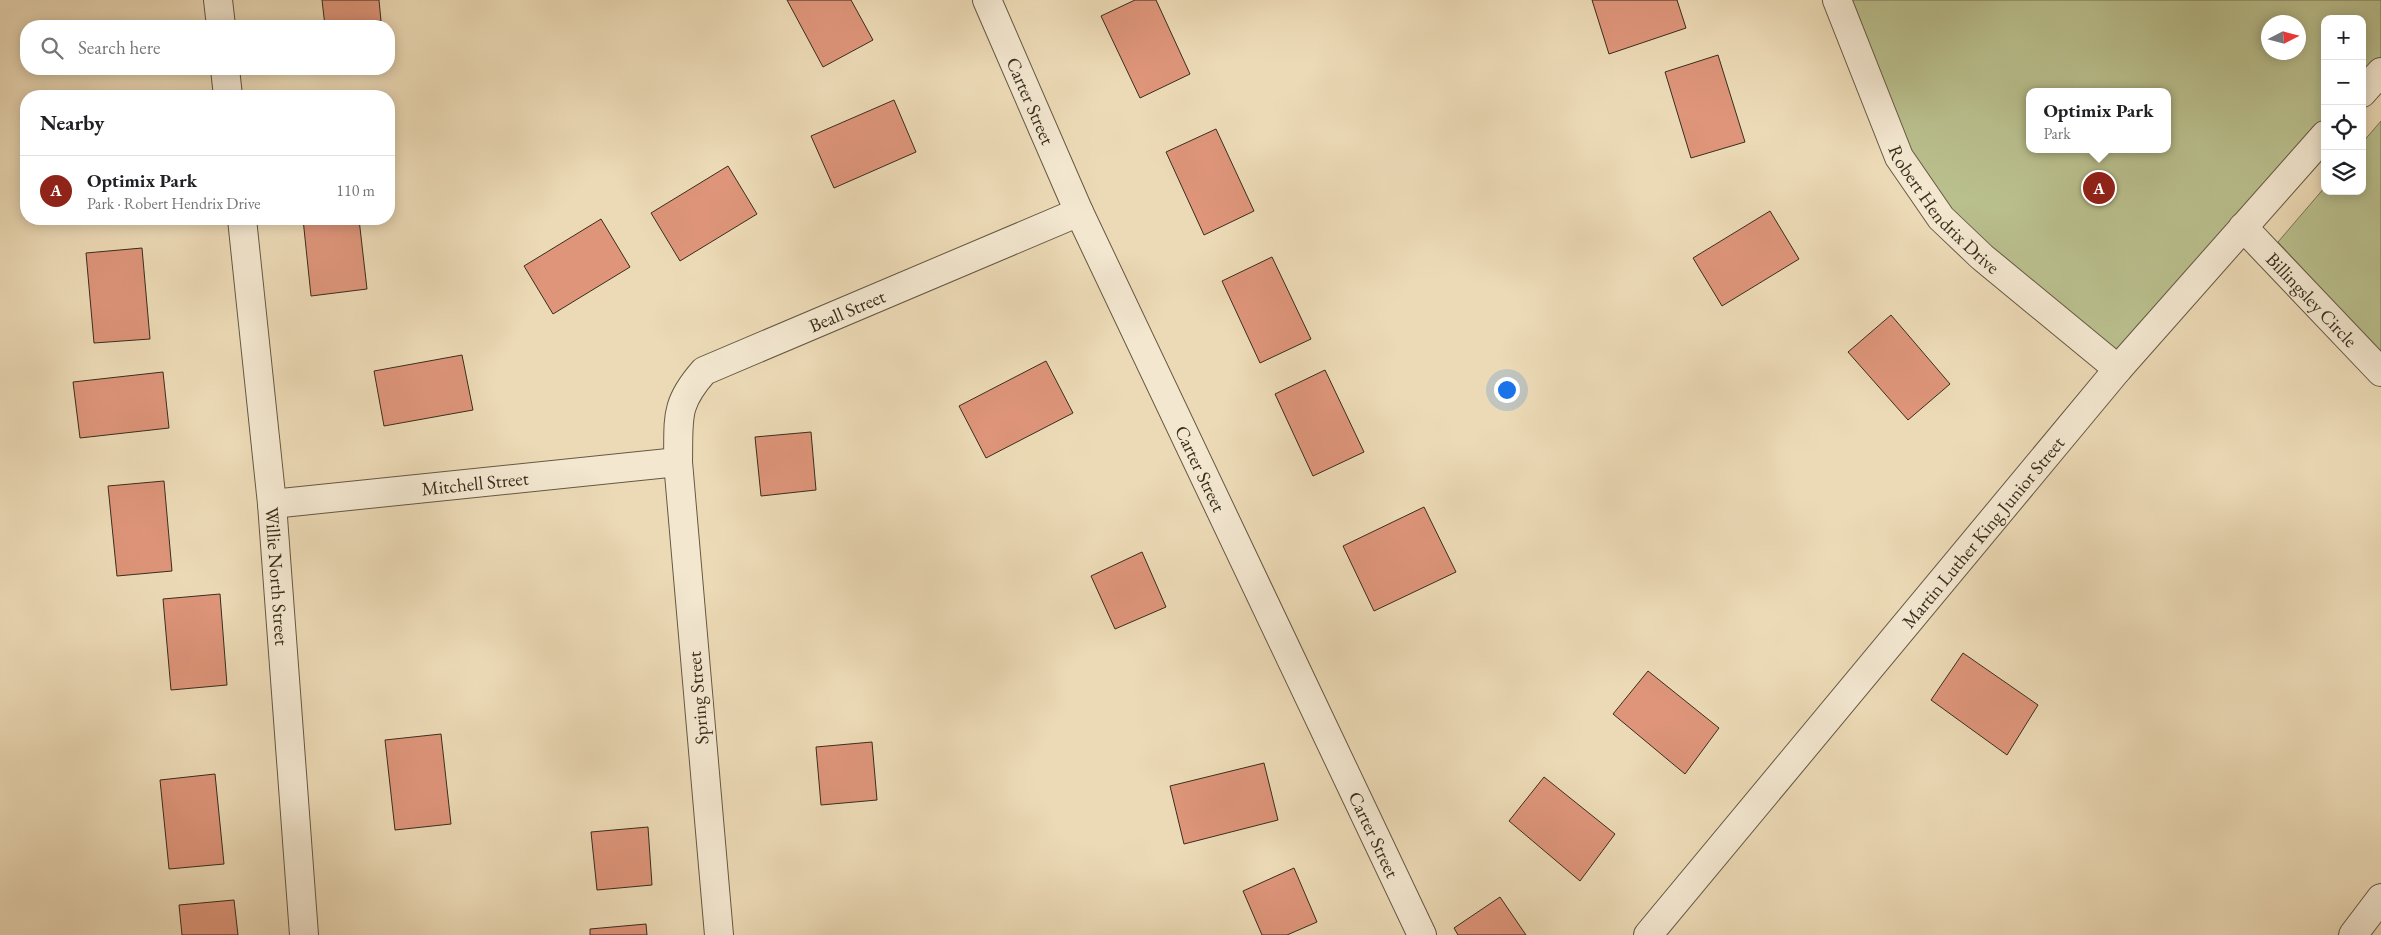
<!DOCTYPE html>
<html lang="en">
<head>
<meta charset="utf-8">
<style>
  :root { --surface:#fff; --page:#f2f2f2; --text:#202124; --muted:#757577; --line:#e0e0e0; --accent:#8f2418 }
  body { margin:0; font-family:"EB Garamond",serif; background:var(--page); color:var(--text) }
  .controls { position:absolute; right:15px; top:15px; display:grid; overflow:hidden; border-radius:10px; box-shadow:0 2px 12px #0003 }
  .controls button { width:45px; height:45px; display:grid; place-items:center; padding:0; border:0; border-bottom:1px solid var(--line); background:var(--surface); color:var(--text); font:25px sans-serif }
  .compass { position:absolute; left:2261px; top:15px; width:45px; height:45px; border-radius:50%; background:var(--surface); box-shadow:0 2px 12px #0003; rotate:84deg }
  .you { position:absolute; left:1506px; top:389px; width:18px; height:18px; margin:-12px; border:4px solid #fff; border-radius:50%; background:#1a73e8; box-shadow:0 0 0 8px #1a73e833 }
  .badge { display:grid; place-items:center; width:32px; height:32px; border-radius:50%; background:var(--accent); color:#fff; font-size:16px; font-weight:700 }
  .pin { position:absolute; translate:-50% -50%; border:2px solid #fff; box-shadow:0 1px 5px #0006 }
  .popup { position:absolute; left:2026px; top:88px; width:145px; height:65px; box-sizing:border-box; display:grid; place-content:center; border-radius:10px; background:var(--surface); filter:drop-shadow(0 1px 4px #0005); font-size:16px; white-space:nowrap; color:var(--muted) }
  .popup b { font-size:19px; color:var(--text) }
  .popup::after { content:''; position:absolute; left:50%; top:100%; margin-left:-10px; border:10px solid transparent; border-top-color:var(--surface) }
  .list { margin:0; padding:0; list-style:none }
  h2 { display:flex; justify-content:space-between; align-items:center; height:65px; margin:0; padding:0 20px; font-size:21px }
  h2 small { font-size:16px; font-weight:400; color:var(--muted) }
  .list li { display:grid; grid-template-columns:32px 1fr auto; gap:15px; align-items:center; box-sizing:border-box; height:70px; padding:0 20px; border-top:1px solid var(--line) }
  .list b { display:block; font-size:19px; white-space:nowrap }
  .list p { margin:0; font-size:16px; white-space:nowrap; color:var(--muted) }
  .list em { font-size:16px; font-style:normal; color:var(--muted) }
  .icon { flex:none; width:28px; height:28px; fill:none; stroke:currentColor; stroke-width:2; stroke-linecap:round; stroke-linejoin:round }
  .map { position:relative; flex:none; width:2381px; height:935px; overflow:hidden }
  .search { position:absolute; background:var(--surface); box-shadow:0 2px 12px #0003; left:20px; top:20px; width:375px; height:55px; display:flex; align-items:center; gap:12px; box-sizing:border-box; padding:0 18px; border-radius:20px; color:var(--muted); font-size:19px }
  .panel { position:absolute; background:var(--surface); box-shadow:0 2px 12px #0003; left:20px; top:90px; width:375px; height:135px; border-radius:20px }
  .map>svg:first-child { display:block }
  .green { fill:#b9bf8d; stroke:#797654; fill-rule:evenodd }
  .building { fill:#de957a; stroke:#392d1c }
  .lines { fill:none; stroke-linecap:round; stroke-linejoin:round }
  .street-casing { stroke:#665842; stroke-width:30 }
  .street { stroke:#f3e7d0; stroke-width:28 }
  .labels { text-anchor:middle; dominant-baseline:central; stroke-width:4.5; stroke-linejoin:round; paint-order:stroke }
  .street-label { font-size:19px; fill:#392d1c; stroke:#f3e7d0 }
</style>
</head>
<body>
<div class="map">
<svg width="2381" height="935" viewBox="0 0 2381 935">
  <rect width="100%" height="100%" fill="#ecdab6"/>
  <filter id="stains"><feTurbulence type="fractalNoise" baseFrequency=".004" numOctaves="4"/><feColorMatrix values="0 0 0 0 .2 0 0 0 0 .09 0 0 0 0 .02 0 0 0 .5 -.17"/></filter>
  <radialGradient id="worn" r=".72"><stop offset=".6" stop-color="#630" stop-opacity="0"/><stop offset="1" stop-color="#630" stop-opacity=".3"/></radialGradient>
  <g class="green">
    <path d="M1837 0H2381V73L2362 94V19H2325V136L2118 369 1941 218ZM2268 22H2298V52H2268ZM2030 92H2168V149H2030Z"/>
    <polygon points="2381,121 2381,353 2278,242 2325,187 2325,191 2362,191 2362,143"/>
  </g>
  <g class="building">
    <polygon points="322,0 379,0 381,21 325,26"/>
    <polygon points="787,0 851,0 873,40 823,67"/>
    <polygon points="1135,0 1156,0 1190,74 1140,98 1101,16"/>
    <polygon points="1592,0 1677,0 1686,28 1609,54"/>
    <polygon points="1718,55 1745,142 1691,158 1665,72"/>
    <polygon points="894,100 916,152 834,188 811,136"/>
    <polygon points="1216,129 1254,211 1204,235 1166,152"/>
    <polygon points="728,166 757,214 680,261 651,213"/>
    <polygon points="1770,211 1799,259 1722,306 1693,258"/>
    <polygon points="303,219 359,219 367,289 311,296"/>
    <polygon points="601,219 630,267 553,314 524,266"/>
    <polygon points="142,248 150,339 94,343 86,253"/>
    <polygon points="1272,257 1311,339 1260,363 1222,281"/>
    <polygon points="1891,315 1950,384 1908,420 1848,352"/>
    <polygon points="462,355 473,410 384,426 374,371"/>
    <polygon points="1046,361 1073,413 986,458 959,406"/>
    <polygon points="1325,370 1364,452 1313,476 1275,394"/>
    <polygon points="163,372 169,428 80,438 73,382"/>
    <polygon points="811,432 816,490 761,496 755,437"/>
    <polygon points="164,481 172,571 117,576 108,486"/>
    <polygon points="1424,507 1456,572 1374,611 1343,546"/>
    <polygon points="1142,552 1166,607 1115,629 1091,576"/>
    <polygon points="220,594 227,685 171,690 163,599"/>
    <polygon points="1963,653 2038,705 2007,755 1931,700"/>
    <polygon points="1648,671 1719,728 1685,774 1613,714"/>
    <polygon points="441,734 451,824 395,830 385,740"/>
    <polygon points="872,742 877,800 821,805 816,747"/>
    <polygon points="1264,763 1278,820 1184,844 1170,786"/>
    <polygon points="215,774 224,864 169,869 160,780"/>
    <polygon points="1544,777 1615,834 1580,881 1509,821"/>
    <polygon points="648,827 652,885 597,890 591,832"/>
    <polygon points="1294,868 1317,922 1287,935 1262,935 1243,891"/>
    <polygon points="1500,897 1526,935 1458,935 1454,928"/>
    <polygon points="234,900 238,935 182,935 179,905"/>
    <polygon points="646,924 647,935 590,935 590,929"/>
  </g>
  <g class="lines">
    <g class="street-casing">
      <g id="street">
        <polyline points="218,0 221,26"/>
        <path id="s1" d="M987 0 1079 212 1422 935"/>
        <path id="s2" d="M1837 0 1899 157 1941 218 1982 257 2118 369"/>
        <polyline points="225,69 228,96"/>
        <polyline points="2362,93 2381,72"/>
        <path id="s3" d="M242 219 272 504 304 935"/>
        <path id="s4" d="M2243 227 2381 372"/>
        <path id="s5" d="M272 504 678 462"/>
        <path id="s6" d="M719 935 678 462C679 418 674 405 704 371L1079 212"/>
        <path id="s7" d="M1648 935 2118 369 2325 135"/>
        <polyline points="2353,935 2381,898"/>
      </g>
    </g>
    <use href="#street" class="street"/>
  </g>
  <g class="labels">
    <g class="street-label">
      <text stroke="none"><textPath href="#s1" startOffset="110">Carter Street</textPath></text>
      <text stroke="none"><textPath href="#s2" startOffset="238">Robert Hendrix Drive</textPath></text>
      <text stroke="none"><textPath href="#s4" startOffset="100">Billingsley Circle</textPath></text>
      <text stroke="none"><textPath href="#s6" startOffset="728">Beall Street</textPath></text>
      <text stroke="none"><textPath href="#s1" startOffset="515">Carter Street</textPath></text>
      <text stroke="none"><textPath href="#s5" startOffset="204">Mitchell Street</textPath></text>
      <text stroke="none"><textPath href="#s7" startOffset="524">Martin Luther King Junior Street</textPath></text>
      <text stroke="none"><textPath href="#s3" startOffset="359">Willie North Street</textPath></text>
      <text transform="translate(698 698) rotate(-95)">Spring Street</text>
      <text stroke="none"><textPath href="#s1" startOffset="920">Carter Street</textPath></text>
    </g>
  </g>
  <rect width="100%" height="100%" filter="url(#stains)"/>
  <rect width="100%" height="100%" fill="url(#worn)"/>
</svg>
<div class="controls">
<button>+</button>
<button>−</button>
<button><svg class="icon" aria-label="locate" viewBox="0 0 24 24"><circle cx="12" cy="12" r="6"/><path d="M12 2v4M12 18v4M2 12h4M18 12h4"/></svg></button>
<button><svg class="icon" aria-label="layers" viewBox="0 0 24 24"><path d="M12 4l9 5-9 5-9-5zM3 14l9 5 9-5"/></svg></button>
</div>
<svg class="compass" viewBox="-18 -18 36 36"><path d="M0-13l5 13h-10z" fill="#e53935"/><path d="M0 13l5-13h-10z" fill="#757577"/></svg>
<div class="you"></div>
<div class="pin badge" style="left:2099px;top:188px">A</div>
<div class="popup"><b>Optimix Park</b>Park</div>
<div class="search"><svg class="icon" aria-label="search" viewBox="0 0 24 24"><circle cx="10" cy="10" r="6"/><path d="M15 15l6 6"/></svg>Search here</div>
<section class="panel">
<h2>Nearby<small></small></h2>
<ul class="list">
<li><span class="badge">A</span><div><b>Optimix Park</b><p>Park · Robert Hendrix Drive</p></div><em>110 m</em></li>
</ul>
</section>
</div>
</body>
</html>
